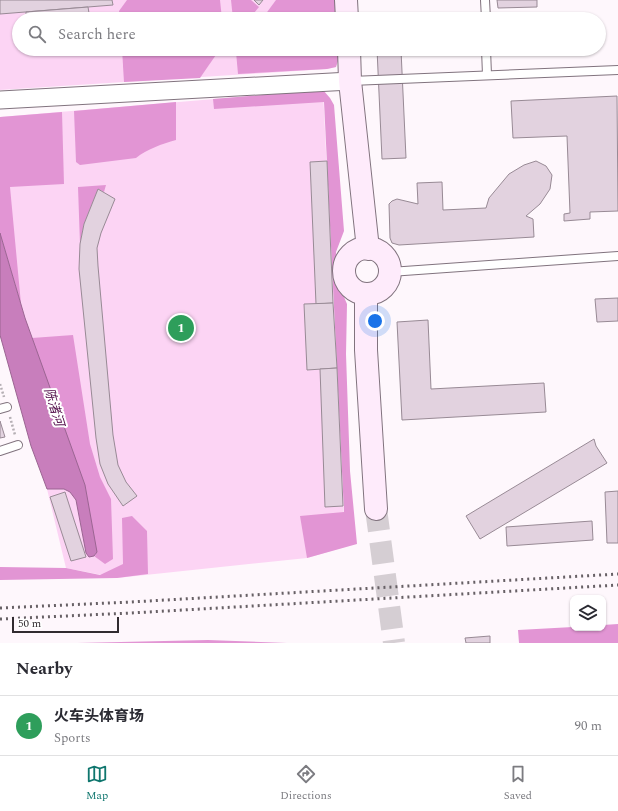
<!DOCTYPE html>
<html lang="en">
<head>
<meta charset="utf-8">
<style>
  :root { --surface:#fff; --page:#f7f7f7; --text:#2b2b33; --muted:#7c7c81; --line:#e1e1e2; --accent:#0f766e }
  body { margin:0; font-family:Spectral,"Noto Sans SC",serif; background:var(--page); color:var(--text) }
  .controls { position:absolute; right:12px; bottom:12px; display:grid; overflow:hidden; border-radius:8px; box-shadow:0 1px 3px #0004 }
  .controls button { width:36px; height:36px; display:grid; place-items:center; padding:0; border:0; border-bottom:1px solid var(--line); background:var(--surface); color:var(--text); font:20px sans-serif }
  .scale { position:absolute; left:12px; bottom:10px; width:107px; box-sizing:border-box; padding-left:4px; border:2px solid #312b30; border-top:0; font-size:11px; line-height:14px; white-space:nowrap; color:#312b30; -webkit-text-stroke:3px #fff; paint-order:stroke }
  .you { position:absolute; left:375px; top:321px; width:14px; height:14px; margin:-10px; border:3px solid #fff; border-radius:50%; background:#1a73e8; box-shadow:0 0 0 6px #1a73e833 }
  .badge { display:grid; place-items:center; width:26px; height:26px; border-radius:50%; background:var(--accent); color:#fff; font-size:13px; font-weight:700 }
  .pin { position:absolute; translate:-50% -50%; border:2px solid #fff; box-shadow:0 1px 4px #0006 }
  .list { margin:0; padding:0; list-style:none }
  h2 { display:flex; justify-content:space-between; align-items:center; height:52px; margin:0; padding:0 16px; font-size:17px }
  h2 small { font-size:13px; font-weight:400; color:var(--muted) }
  .list li { display:grid; grid-template-columns:26px 1fr auto; gap:12px; align-items:center; box-sizing:border-box; height:60px; padding:0 16px; border-top:1px solid var(--line) }
  .list b { display:block; font-size:15px; white-space:nowrap }
  .list p { margin:0; font-size:13px; white-space:nowrap; color:var(--muted) }
  .list em { font-size:13px; font-style:normal; color:var(--muted) }
  .icon { flex:none; width:22px; height:22px; fill:none; stroke:currentColor; stroke-width:2; stroke-linecap:round; stroke-linejoin:round }
  .map { position:relative; flex:none; width:618px; height:643px; overflow:hidden }
  .search { position:absolute; background:var(--surface); box-shadow:0 1px 3px #0004; left:12px; right:12px; top:12px; height:44px; display:flex; align-items:center; gap:10px; box-sizing:border-box; padding:0 14px; border-radius:22px; color:var(--muted); font-size:15px }
  .sheet { height:112px; background:var(--surface) }
  nav { display:flex; justify-content:space-around; align-items:center; box-sizing:border-box; height:56px; border-top:1px solid var(--line); background:var(--surface); font-size:11px; color:var(--muted) }
  nav a { display:grid; justify-items:center; gap:2px }
  nav .on { color:var(--accent) }
  .map>svg:first-child { display:block }
  .green { fill:#fcd4f4 }
  .forest { fill:#e295d4 }
  .water { fill:#c87ebc; stroke:#9b6592 }
  .building { fill:#e2d2df; stroke:#988a95 }
  .lines { fill:none; stroke-linecap:round; stroke-linejoin:round }
  .secondary-tunnel { stroke:#d5ced3; stroke-width:22; stroke-dasharray:22 11; stroke-linecap:butt }
  .lane-casing { stroke:#81737e; stroke-width:10 }
  .street-casing { stroke:#81737e; stroke-width:19 }
  .secondary-casing { stroke:#81737e; stroke-width:24 }
  .path { stroke:#b5afb4; stroke-width:2.5; stroke-dasharray:2 2; stroke-linecap:butt }
  .lane { stroke:#fff; stroke-width:8 }
  .street { stroke:#fff; stroke-width:17 }
  .secondary { stroke:#feebfb; stroke-width:22 }
  .rail { stroke:#676065; stroke-width:3; stroke-dasharray:2 4; stroke-linecap:butt }
  .labels { text-anchor:middle; dominant-baseline:central; stroke-width:4; stroke-linejoin:round; paint-order:stroke }
  .water-label { font-size:13px; font-style:italic; fill:#520e4a; stroke:#fff }
</style>
</head>
<body>
<div class="map">
<svg width="618" height="643" viewBox="0 0 618 643">
  <rect width="100%" height="100%" fill="#fef7fc"/>
  <g class="green">
    <polygon points="0,0 336,0 337,19 19,19 19,49 338,49 336,67 327,69 0,90"/>
    <polygon points="323,90 343,506 348,546 307,558 117,578 66,568 47,489 64,489 70,492 76,500 86,553 94,556 0,233 0,117"/>
  </g>
  <g class="forest">
    <polygon points="127,0 220,0 222,19 120,19 119,11"/>
    <polygon points="231,0 251,0 259,7 249,19 233,19"/>
    <polygon points="276,0 336,0 337,19 262,19"/>
    <polygon points="122,49 220,49 200,78 124,82"/>
    <polygon points="239,49 338,49 339,58 336,67 327,69 238,74 236,52"/>
    <polygon points="323,90 330,98 334,105 344,231 336,252 339,285 347,304 346,354 350,471 357,544 307,558 300,516 344,512 324,102 214,109 213,99"/>
    <path d="M176 102V140C162 144 147 149 136 158L80 165 76 162 74 111Z"/>
    <polygon points="62,112 64,184 10,187 21,304 0,233 0,117"/>
    <polygon points="106,185 104,192 98,189 84,224 80,244 78,187"/>
    <polygon points="73,335 90,444 100,477 111,499 113,559 105,564 94,556 96,555 32,338"/>
    <polygon points="132,516 147,531 148,574 117,578 0,580 0,567 66,568 100,575 123,564 122,518"/>
    <polygon points="618,624 618,643 519,643 518,630 573,627 573,628 603,628 603,625"/>
    <polygon points="208,640 287,643 77,643"/>
  </g>
  <polygon class="water" points="0,233 25,318 85,485 97,552 94,556 89,557 86,553 76,500 70,492 64,489 47,489 31,446 0,335"/>
  <g class="building">
    <polygon points="0,0 112,0 113,5 0,14"/>
    <polygon points="254,0 263,0 259,5"/>
    <polygon points="497,0 537,0 537,7 498,8"/>
    <polygon points="88,7 89,13 26,18 26,12"/>
    <polygon points="377,49 407,49 401,50 406,158 382,159"/>
    <polygon points="617,96 618,211 590,212 590,219 564,221 564,214 570,213 567,136 513,138 511,101"/>
    <polygon points="327,161 333,303 316,304 310,162"/>
    <polygon points="536,161 546,166 552,175 550,189 540,204 526,216 533,219 534,237 399,245 392,243 390,238 389,204 392,201 397,199 418,204 417,183 442,182 443,210 486,208 489,198 509,174 524,165"/>
    <polygon points="98,189 115,199 101,233 97,248 98,266 113,435 118,465 126,482 137,496 123,506 108,484 100,464 96,438 79,269 80,244 84,224"/>
    <polygon points="618,298 618,321 597,322 595,299"/>
    <polygon points="333,303 337,368 307,370 304,304"/>
    <polygon points="428,320 431,389 544,383 546,412 402,420 397,322"/>
    <polygon points="337,368 343,506 325,507 320,369"/>
    <polygon points="0,421 5,437 0,438"/>
    <polygon points="594,439 596,446 607,463 480,539 466,516"/>
    <polygon points="618,491 618,543 607,543 605,492"/>
    <polygon points="65,492 86,557 71,561 50,497"/>
    <polygon points="592,521 593,540 507,546 506,527"/>
    <polygon points="490,636 490,643 466,643 465,638"/>
  </g>
  <g class="lines">
    <polyline class="secondary-tunnel" points="376,509 394,643"/>
    <g class="lane-casing">
      <g id="lane">
        <polyline points="485,0 486,19"/>
        <polyline points="486,49 487,75"/>
        <polyline points="351,81 618,70"/>
        <polyline points="390,272 618,256"/>
        <polyline points="0,409 7,407"/>
        <polyline points="0,451 18,445"/>
      </g>
    </g>
    <g class="street-casing">
      <polyline id="street" points="0,100 350,81"/>
    </g>
    <g class="secondary-casing">
      <g id="secondary">
        <polyline points="346,0 347,19"/>
        <polyline points="349,49 350,81 368,249"/>
        <circle cx="367" cy="271" r="23"/>
        <polyline points="366,294 366,350 376,509"/>
      </g>
    </g>
    <g class="path">
      <polyline points="0,384 4,397"/>
      <polyline points="10,417 15,435"/>
    </g>
    <use href="#lane" class="lane"/>
    <use href="#street" class="street"/>
    <use href="#secondary" class="secondary"/>
    <g class="rail">
      <polyline points="0,608 131,602 618,574"/>
      <polyline points="0,619 131,613 618,585"/>
    </g>
  </g>
  <g class="labels">
    <g class="water-label">
      <text transform="translate(54 407) rotate(73)">陈渚河</text>
    </g>
  </g>
</svg>
<div class="controls">
<button><svg class="icon" aria-label="layers" viewBox="0 0 24 24"><path d="M12 4l9 5-9 5-9-5zM3 14l9 5 9-5"/></svg></button>
</div>
<div class="scale">50 m</div>
<div class="you"></div>
<div class="pin badge" style="left:181px;top:328px;background:#2e9e5b">1</div>
<div class="search"><svg class="icon" aria-label="search" viewBox="0 0 24 24"><circle cx="10" cy="10" r="6"/><path d="M15 15l6 6"/></svg>Search here</div>
</div>
<section class="sheet">
<h2>Nearby<small></small></h2>
<ul class="list">
<li><span class="badge" style="background:#2e9e5b">1</span><div><b>火车头体育场</b><p>Sports</p></div><em>90 m</em></li>
</ul>
</section>
<nav>
<a class="on"><svg class="icon" aria-label="map" viewBox="0 0 24 24"><path d="M3 6l6-2 6 2 6-2v14l-6 2-6-2-6 2zM9 4v14M15 6v14"/></svg>Map</a>
<a><svg class="icon" aria-label="directions" viewBox="0 0 24 24"><path d="M12 3l9 9-9 9-9-9zM9 14v-3h6M13 9l2 2-2 2"/></svg>Directions</a>
<a><svg class="icon" aria-label="saved" viewBox="0 0 24 24"><path d="M7 4h10v16l-5-4-5 4z"/></svg>Saved</a>
</nav>
</body>
</html>
